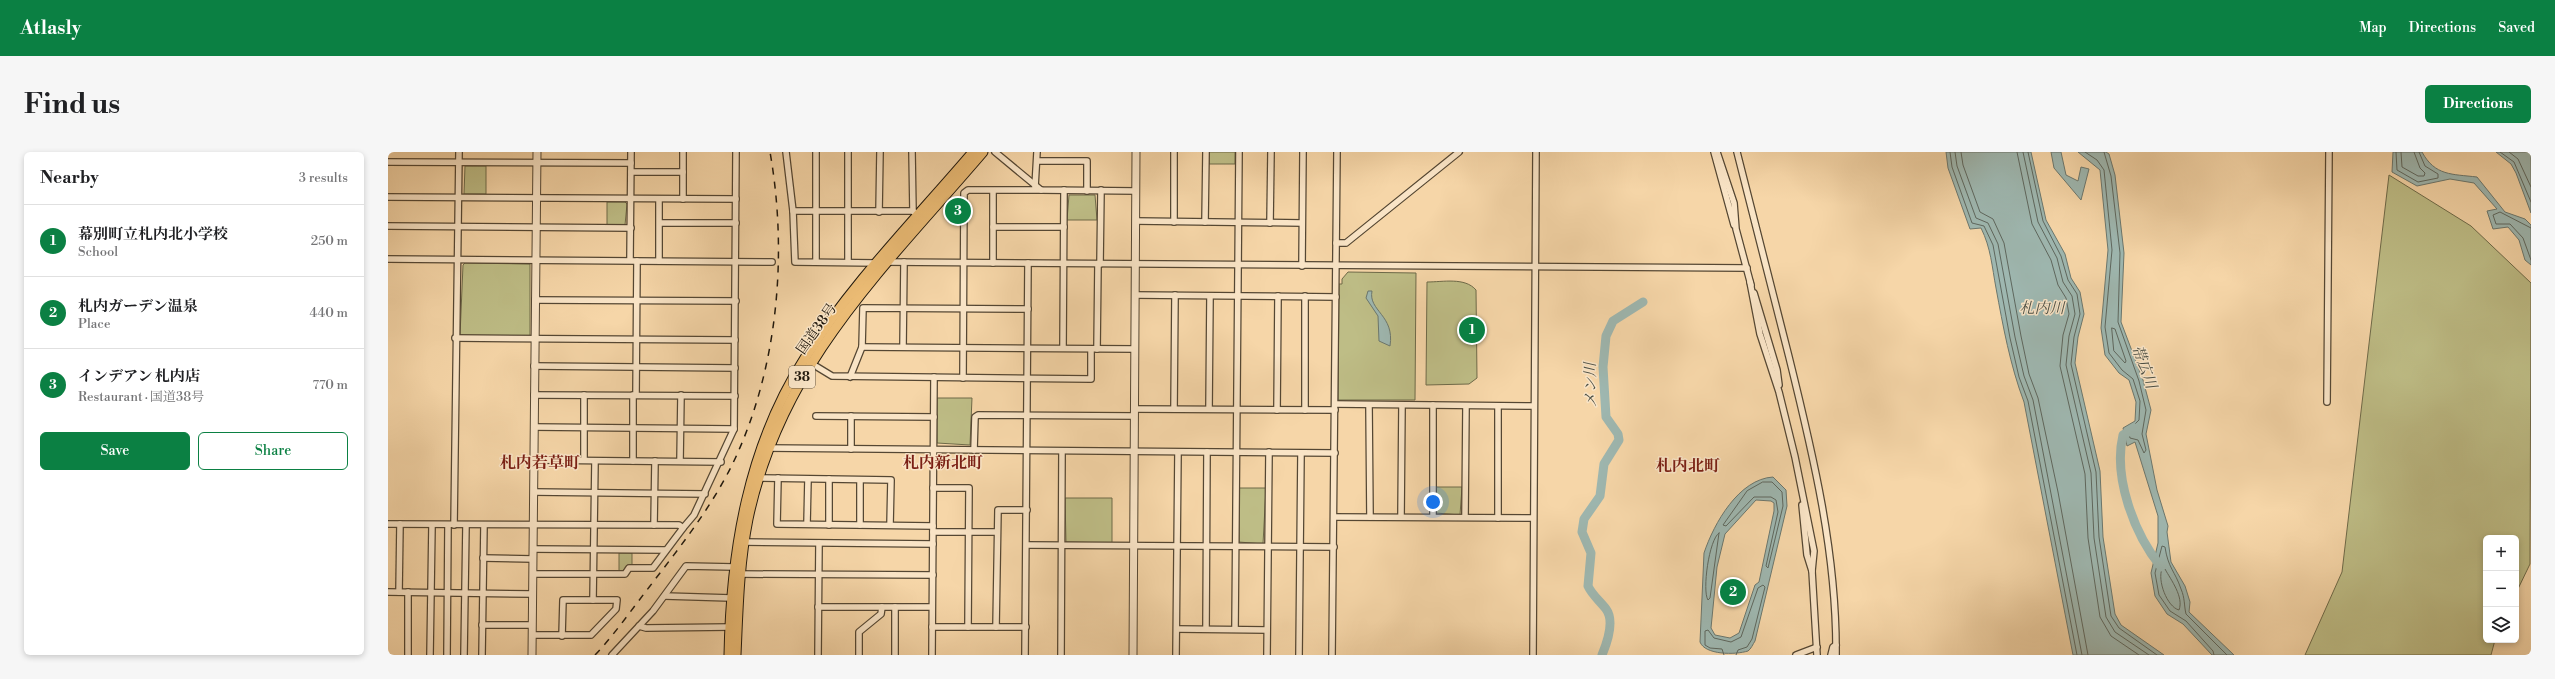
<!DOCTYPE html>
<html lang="en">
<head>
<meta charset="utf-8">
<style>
  :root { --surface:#fff; --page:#f6f6f6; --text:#202124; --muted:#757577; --line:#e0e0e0; --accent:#0b8043 }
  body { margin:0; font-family:"Libre Bodoni","Noto Serif JP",serif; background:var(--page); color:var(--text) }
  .controls { position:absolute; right:12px; bottom:12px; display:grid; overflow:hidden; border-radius:6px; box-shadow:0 2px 6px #0003 }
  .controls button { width:36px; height:36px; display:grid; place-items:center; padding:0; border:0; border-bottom:1px solid var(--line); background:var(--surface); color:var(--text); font:20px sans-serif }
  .you { position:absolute; left:1045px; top:350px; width:14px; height:14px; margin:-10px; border:3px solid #fff; border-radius:50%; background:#1a73e8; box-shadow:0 0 0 6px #1a73e833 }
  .badge { display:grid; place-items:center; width:26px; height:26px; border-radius:50%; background:var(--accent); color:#fff; font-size:13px; font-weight:700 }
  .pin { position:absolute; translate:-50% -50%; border:2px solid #fff; box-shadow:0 1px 4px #0006 }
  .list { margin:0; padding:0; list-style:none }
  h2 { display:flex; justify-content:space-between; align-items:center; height:52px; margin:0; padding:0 16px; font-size:17px }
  h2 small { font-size:13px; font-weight:400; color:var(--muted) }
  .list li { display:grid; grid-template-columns:26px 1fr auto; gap:12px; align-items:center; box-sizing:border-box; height:72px; padding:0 16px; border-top:1px solid var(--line) }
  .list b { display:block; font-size:15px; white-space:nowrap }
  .list p { margin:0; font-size:13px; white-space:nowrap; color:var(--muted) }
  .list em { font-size:13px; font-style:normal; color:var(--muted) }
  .actions { display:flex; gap:8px; padding:12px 16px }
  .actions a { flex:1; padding:9px 0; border:1px solid var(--accent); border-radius:6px; text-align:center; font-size:14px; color:var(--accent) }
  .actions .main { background:var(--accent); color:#fff }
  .icon { flex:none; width:22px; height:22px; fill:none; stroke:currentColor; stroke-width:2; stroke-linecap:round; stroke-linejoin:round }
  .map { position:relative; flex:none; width:2143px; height:503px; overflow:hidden; border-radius:6px }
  header { display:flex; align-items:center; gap:24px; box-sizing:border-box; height:56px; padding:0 20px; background:var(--accent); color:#fff }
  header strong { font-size:19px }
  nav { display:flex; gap:22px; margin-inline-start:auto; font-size:14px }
  .intro { display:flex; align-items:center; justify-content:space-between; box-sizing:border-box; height:96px; padding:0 24px }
  h1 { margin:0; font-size:28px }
  .button { padding:10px 18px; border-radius:6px; background:var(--accent); color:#fff; font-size:14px; font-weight:700 }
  main { display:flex; gap:24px; padding:0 24px }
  aside { flex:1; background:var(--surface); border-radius:6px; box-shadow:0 2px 6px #0003 }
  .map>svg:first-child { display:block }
  .green { fill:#bebd86; stroke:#6e6a49 }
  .water { fill:#9eb7b0; stroke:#6b776e; fill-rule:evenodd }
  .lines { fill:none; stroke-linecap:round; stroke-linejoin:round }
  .shore { stroke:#5e675e; stroke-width:1 }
  .river { stroke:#9eb7b0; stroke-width:9 }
  .minor-casing { stroke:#554733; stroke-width:8 }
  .tertiary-casing { stroke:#554733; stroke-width:9 }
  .trunk-casing { stroke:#1f170c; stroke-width:11 }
  .minor { stroke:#f9e4c6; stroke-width:5.5 }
  .tertiary { stroke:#f9e4c6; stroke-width:7 }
  .trunk { stroke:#ebbb74; stroke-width:9 }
  .rail { stroke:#1f170c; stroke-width:1.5; stroke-dasharray:7 7; stroke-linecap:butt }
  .labels { text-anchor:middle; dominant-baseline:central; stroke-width:3; stroke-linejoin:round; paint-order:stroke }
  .shield { fill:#f9e4c6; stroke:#605444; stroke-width:1 }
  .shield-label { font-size:13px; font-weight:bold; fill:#1f170c }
  .street-label { font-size:14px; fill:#1f170c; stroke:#f9e4c6 }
  .water-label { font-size:15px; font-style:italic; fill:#4b4f45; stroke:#f9e4c6 }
  .quarter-label { font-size:16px; font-weight:bold; fill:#7a1f14; stroke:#f9e4c6 }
</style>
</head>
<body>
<header>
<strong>Atlasly</strong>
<nav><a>Map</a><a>Directions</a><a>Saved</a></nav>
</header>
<div class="intro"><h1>Find us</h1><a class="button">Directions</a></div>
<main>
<aside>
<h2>Nearby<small>3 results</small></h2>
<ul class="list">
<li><span class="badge">1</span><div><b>幕別町立札内北小学校</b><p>School</p></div><em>250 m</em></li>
<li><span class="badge">2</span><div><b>札内ガーデン温泉</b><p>Place</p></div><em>440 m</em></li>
<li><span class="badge">3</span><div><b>インデアン 札内店</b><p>Restaurant · 国道38号</p></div><em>770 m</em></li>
</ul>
<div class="actions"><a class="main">Save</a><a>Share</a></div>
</aside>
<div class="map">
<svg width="2143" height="503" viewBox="0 0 2143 503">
  <rect width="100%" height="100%" fill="#f6d6a8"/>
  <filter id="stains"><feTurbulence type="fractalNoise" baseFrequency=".005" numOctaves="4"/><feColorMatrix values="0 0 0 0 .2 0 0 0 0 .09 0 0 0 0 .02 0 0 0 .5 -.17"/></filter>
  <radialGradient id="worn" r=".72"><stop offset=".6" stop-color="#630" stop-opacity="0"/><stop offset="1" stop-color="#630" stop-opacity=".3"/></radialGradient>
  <g class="green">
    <rect x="821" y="0" width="26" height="12"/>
    <polygon points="77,14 98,14 98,42 76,42"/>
    <polygon points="2001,23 2083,74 2143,131 2142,412 2128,441 2128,386 2098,386 2098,488 2107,488 2103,503 1917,503 1954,420"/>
    <polygon points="681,43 707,43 709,68 679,68"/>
    <polygon points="219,50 237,50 239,52 237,73 219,73"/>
    <polygon points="77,111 142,112 142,184 72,184 75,113"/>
    <polygon points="960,120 1028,121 1027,248 950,248 951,132 954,132 954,127"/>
    <path d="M1039 130C1055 130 1077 125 1088 138L1089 226 1081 232 1038 233Z"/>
    <polygon points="549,246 584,246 582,293 549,291"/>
    <polygon points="1048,335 1074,335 1072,363 1048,361"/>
    <polygon points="851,336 878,336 875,392 851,390"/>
    <polygon points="677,346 724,346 724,391 678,390"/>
    <polygon points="231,401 244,401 244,413 239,413 235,419 231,419"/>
  </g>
  <g class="water">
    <path d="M1558 0H1643L1658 68 1677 102 1683 126 1692 140 1696 162 1690 185 1687 211 1712 319 1715 385 1727 462 1733 473 1776 503H1685L1636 250C1622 213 1615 174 1608 136 1604 115 1603 96 1593 76L1582 77 1560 16Z"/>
    <polygon points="1663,0 1673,0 1678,23 1690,29 1693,15 1701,17 1693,48 1666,16"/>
    <polygon points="1690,0 1718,0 1721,2 1727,23 1736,101 1733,170 1755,228 1763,258 1758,282 1769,338 1780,374 1779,380 1783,410 1797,434 1802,450 1801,460 1846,503 1824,503 1795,472 1779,462 1767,444 1763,421 1770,391 1770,364 1747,290 1739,294 1735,276 1747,269 1748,250 1741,228 1731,221 1717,203 1713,176 1720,98 1712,18"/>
    <path d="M2005 0H2034C2047 24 2064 22 2089 25L2117 60 2137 67 2143 73V113L2137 108 2131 88 2120 75 2105 77 2099 59 2109 57 2086 31 2062 27 2029 34 2004 20Z"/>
    <polygon points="2108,0 2143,0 2143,61 2128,21 2123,12"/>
    <path d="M980 139H984C980 159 1007 163 1002 194L991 189 990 164 978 146Z"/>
    <path d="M1385 325 1398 338 1399 354 1367 489C1365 492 1363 497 1360 499 1347 503 1317 503 1312 490L1316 401C1326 371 1351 327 1385 325ZM1368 348 1383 349 1386 351V359L1371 430 1367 433 1351 481 1342 486 1327 483 1323 476 1329 415 1337 382Z"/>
  </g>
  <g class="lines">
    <g class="shore">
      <polyline points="1562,0 1564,15 1584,71 1596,74 1605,93 1622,186 1631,225 1640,249 1689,503"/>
      <polyline points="1567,0 1569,14 1588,66 1600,71 1610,92 1627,185 1636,224 1645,248 1694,503"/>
      <polyline points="1573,0 1575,13 1592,60 1605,67 1616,91 1633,184 1641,222 1650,246 1670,340 1700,503"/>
      <polyline points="1629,0 1644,72 1663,108 1670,133 1678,146 1681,162 1675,183 1672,214 1697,322 1700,386 1712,465 1723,484 1751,503"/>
      <polyline points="1635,0 1650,70 1669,106 1675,130 1684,144 1687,162 1681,184 1678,213 1703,321 1706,386 1718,465 1727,480 1761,503"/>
      <polyline points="1640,0 1655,69 1673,104 1680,128 1689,142 1692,162 1686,185 1683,212 1708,320 1711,385 1723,464 1731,476 1769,503"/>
      <polyline points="1697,0 1709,8 1716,18 1724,98 1717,175 1721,201 1734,218 1745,227 1752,249 1751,268 1740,279 1742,286 1750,288 1756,301 1758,298 1754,282 1758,258 1751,229 1730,170 1732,101 1723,24 1716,0"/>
      <polyline points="2008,0 2009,18 2030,30 2050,26 2050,22 2037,14 2031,0"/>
      <polyline points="2013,0 2014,15 2030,24 2036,24 2037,21 2032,16 2026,0"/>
      <polyline points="2112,0 2126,10 2143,50"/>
      <polyline points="2121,0 2130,7 2143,35"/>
      <polyline points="2143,76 2112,60 2105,63 2108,72 2122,72 2135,86 2143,108"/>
      <polygon points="1724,176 1727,177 1738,209 1737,211 1726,199"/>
      <polygon points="1375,330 1384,330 1394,340 1395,354 1380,416 1378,414 1390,360 1388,348 1383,345 1366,345 1338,374 1335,373 1359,339"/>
      <path d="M1331 381 1322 446 1320 448C1314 439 1321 387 1331 381Z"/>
      <path d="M1774 417H1777C1783 428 1796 445 1791 458 1779 455 1769 428 1774 417Z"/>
      <polyline points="1336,503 1334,497 1322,496 1317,493 1317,479 1320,478 1326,486 1343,490 1353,485 1370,436 1375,433 1377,435 1364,487 1359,495 1350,498 1348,503"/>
      <path d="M1826 503 1825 499 1798 469 1782 459 1771 443 1767 421 1774 394 1777 395C1780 416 1787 419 1793 437 1797 446 1796 454 1798 462L1839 503"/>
    </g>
    <g class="river">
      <path d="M1747 276 1735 283C1725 325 1746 382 1773 415"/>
      <path d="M1214 503C1219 491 1227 469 1218 457 1212 449 1204 443 1200 434L1203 401 1194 380 1196 367 1212 344 1216 312 1231 288 1230 282 1218 265 1215 215 1218 184 1225 169 1255 150"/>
    </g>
    <g class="minor-casing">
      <g id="minor">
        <polyline points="398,0 405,59 407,110 488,111"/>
        <polyline points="524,0 525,59 528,62"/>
        <polyline points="607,0 653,38 748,39"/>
        <polyline points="1326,0 1346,73"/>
        <polyline points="1329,0 1346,51 1348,77 1363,133"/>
        <path d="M1349 0C1366 68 1384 137 1401 205 1425 302 1449 402 1448 503"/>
        <polyline points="649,9 699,9 699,39"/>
        <polyline points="0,10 243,11"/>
        <polyline points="243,20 295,20"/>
        <polyline points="647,35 649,0"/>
        <polyline points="0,45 348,47"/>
        <polyline points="295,47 295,0"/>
        <polyline points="405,59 525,59"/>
        <polyline points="491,60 492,0"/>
        <polyline points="748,69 914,71"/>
        <polyline points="786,70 786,0"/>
        <polyline points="817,70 818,0"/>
        <polyline points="272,71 348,71"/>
        <polyline points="882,71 883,0"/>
        <polyline points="0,74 243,76"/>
        <polyline points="605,75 676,75"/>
        <polyline points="948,91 958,91 1071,0"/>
        <polyline points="0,107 384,110"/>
        <polyline points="242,108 243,0"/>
        <polyline points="271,109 271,47"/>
        <polyline points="428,110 428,0"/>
        <polyline points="460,110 460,0"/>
        <polyline points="499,110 1359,116"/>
        <polyline points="605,111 605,39"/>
        <polyline points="712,112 713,38"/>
        <polyline points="914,114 915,0"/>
        <polyline points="1362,130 1372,182 1391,240 1407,305 1426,399 1424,419 1429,503"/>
        <polyline points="1366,141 1389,218 1391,233"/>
        <polyline points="747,143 948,145"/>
        <polyline points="147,148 348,149"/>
        <polyline points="67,186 347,188"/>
        <polyline points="474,195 747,197"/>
        <polyline points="515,195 516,110"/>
        <polyline points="675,196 676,38"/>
        <polyline points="709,197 710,112"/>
        <polyline points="421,210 444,224 703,227 703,197"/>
        <polyline points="146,214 347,216"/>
        <polyline points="462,225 474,195 475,156 640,157"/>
        <polyline points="575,226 576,41 580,38 653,38"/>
        <polyline points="146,243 347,244"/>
        <polyline points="248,243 249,109"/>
        <polyline points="1939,250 1941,0"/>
        <polyline points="947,252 1145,254"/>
        <polyline points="981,253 982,365"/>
        <polyline points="1110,254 1110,366"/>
        <polyline points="746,257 947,258"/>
        <polyline points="786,257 787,143"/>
        <polyline points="821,257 822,144"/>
        <polyline points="889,258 890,144"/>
        <polyline points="917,258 917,144"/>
        <polyline points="428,264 546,265"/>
        <polyline points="146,275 346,277"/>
        <polyline points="379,296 947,301"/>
        <polyline points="463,297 463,264"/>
        <polyline points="586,298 587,265 590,263 746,264"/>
        <polyline points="146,308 333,310"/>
        <polyline points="196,308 196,243"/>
        <polyline points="245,309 245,243"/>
        <polyline points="292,309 293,243"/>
        <polyline points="371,326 503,328 502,373"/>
        <polyline points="390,326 389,372 545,374"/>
        <polyline points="545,336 581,336 580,475"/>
        <polyline points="146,340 317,342"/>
        <polyline points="1414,353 1419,403 1424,419"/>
        <polyline points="946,365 1145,366"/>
        <polyline points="1013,365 1014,253"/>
        <polyline points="1045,365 1045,253"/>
        <polyline points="1077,365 1078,254"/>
        <polyline points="0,372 291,373 295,376 306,363 346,277 348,0"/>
        <polyline points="419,372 420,327"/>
        <polyline points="66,373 71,0"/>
        <polyline points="266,373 267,309"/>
        <polyline points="441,373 441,327"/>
        <polyline points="472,373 472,328"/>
        <polyline points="545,380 609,380"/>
        <polyline points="356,390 545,392"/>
        <polyline points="639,393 946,395"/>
        <polyline points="145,397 277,398"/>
        <polyline points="95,406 145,407"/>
        <polyline points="145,422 237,422 241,416 265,416 295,376"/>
        <polyline points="351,422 545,423"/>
        <polyline points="0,440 144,442"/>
        <polyline points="11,440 12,372"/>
        <polyline points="277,444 343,446"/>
        <polyline points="205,448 207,309"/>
        <polyline points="430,455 544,455"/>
        <polyline points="94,473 144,473"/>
        <polyline points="251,474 258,476 342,475"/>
        <polyline points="544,475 638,475"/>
        <polyline points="608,475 610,358 639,358"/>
        <polyline points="789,477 879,478"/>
        <polyline points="818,477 819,300"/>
        <polyline points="847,477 851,0"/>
        <polyline points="144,483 203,483 228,457 229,448 175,448 174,484"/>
        <polyline points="20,503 20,440"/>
        <polyline points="42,503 44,373"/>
        <polyline points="59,503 60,373"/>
        <polyline points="76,503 78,373"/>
        <polyline points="94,503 96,373"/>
        <polyline points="224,503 265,459 298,414 346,415"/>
        <polyline points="430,503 431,391"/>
        <polyline points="471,503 471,480 493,462 494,455"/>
        <polyline points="507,503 507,455"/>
        <polyline points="544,503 546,225"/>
        <polyline points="637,503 640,111"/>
        <polyline points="673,503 674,299"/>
        <polyline points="788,503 790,300"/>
        <polyline points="879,503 881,300"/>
        <polyline points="911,503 913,301"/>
        <polyline points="944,503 949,0"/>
        <polyline points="1145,503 1148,0"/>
        <polyline points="1408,503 1429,495"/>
        <polyline points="1443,503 1445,495 1448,493"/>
      </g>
    </g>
    <g class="tertiary-casing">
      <g id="tertiary">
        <polyline points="144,503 149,0"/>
        <polyline points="745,503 748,0"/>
      </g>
    </g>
    <g class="trunk-casing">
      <g id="trunk">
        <path d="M341 503C343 399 360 295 417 206 464 131 528 67 585 0"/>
        <path d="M348 503C350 458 351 412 360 367 393 211 496 116 595 0"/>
      </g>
    </g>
    <use href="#minor" class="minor"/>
    <use href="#tertiary" class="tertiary"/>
    <use href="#trunk" class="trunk"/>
    <path class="rail" d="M207 503C227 482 244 457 262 434 292 395 323 356 345 311 390 217 400 102 382 0"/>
  </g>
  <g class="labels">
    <rect class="shield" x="401" y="214" width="26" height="22" rx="3"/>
    <g class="shield-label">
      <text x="414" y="225">38</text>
    </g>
    <g class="street-label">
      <text transform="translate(429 177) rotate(-55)">国道38号</text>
    </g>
    <g class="water-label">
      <text x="1654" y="156">札内川</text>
      <text transform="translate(1756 215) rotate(70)">帯広川</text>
      <text transform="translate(1203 233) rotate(-91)">メン川</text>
    </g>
    <g class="quarter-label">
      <text x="152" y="311">札内若草町</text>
      <text x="555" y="311">札内新北町</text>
      <text x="1300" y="314">札内北町</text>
    </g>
  </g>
  <rect width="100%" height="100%" filter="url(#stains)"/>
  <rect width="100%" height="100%" fill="url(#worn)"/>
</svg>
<div class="controls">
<button>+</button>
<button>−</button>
<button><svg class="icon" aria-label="layers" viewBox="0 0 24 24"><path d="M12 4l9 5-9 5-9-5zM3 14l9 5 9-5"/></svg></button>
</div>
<div class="you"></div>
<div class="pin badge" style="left:1084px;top:178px">1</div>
<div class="pin badge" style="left:1345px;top:440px">2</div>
<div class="pin badge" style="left:570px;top:59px">3</div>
</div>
</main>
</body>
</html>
